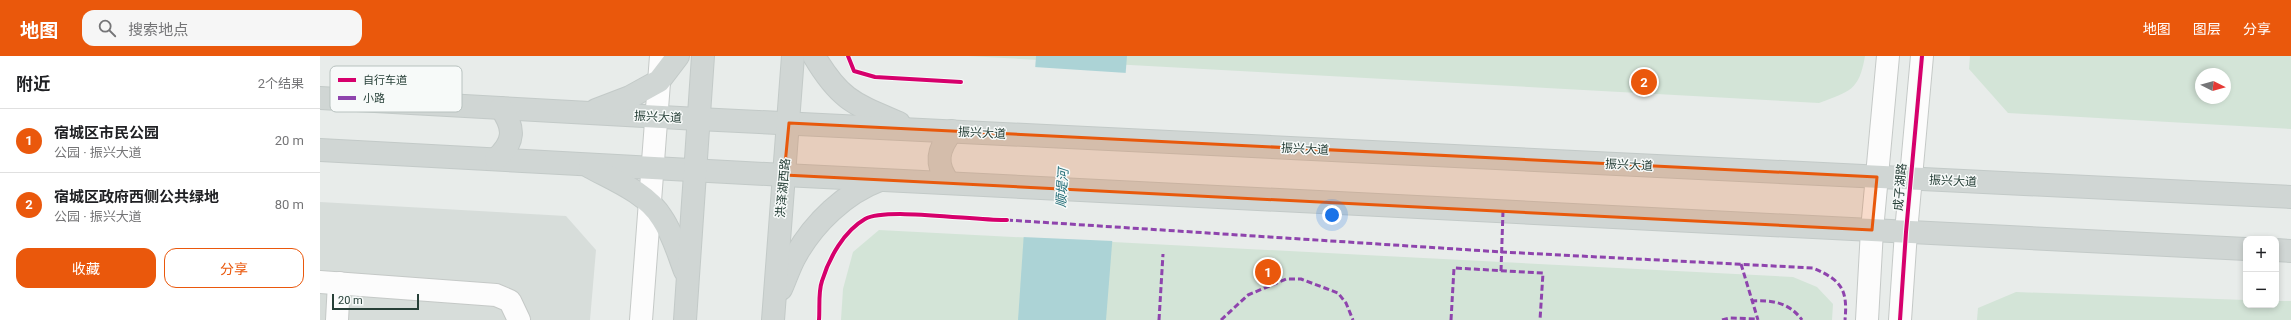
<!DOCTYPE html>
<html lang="zh">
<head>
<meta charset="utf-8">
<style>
  :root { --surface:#fff; --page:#f6f6f6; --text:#202124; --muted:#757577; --line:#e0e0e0; --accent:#ea580c }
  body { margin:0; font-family:Roboto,"Noto Sans SC",sans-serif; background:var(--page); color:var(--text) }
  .controls { position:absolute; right:12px; bottom:12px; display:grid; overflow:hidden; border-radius:8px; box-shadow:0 2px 6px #0003 }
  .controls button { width:36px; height:36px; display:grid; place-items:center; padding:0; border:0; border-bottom:1px solid var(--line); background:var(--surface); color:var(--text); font:20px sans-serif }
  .compass { position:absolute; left:1875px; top:12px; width:36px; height:36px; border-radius:50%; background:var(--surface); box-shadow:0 2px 6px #0003; rotate:96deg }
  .scale { position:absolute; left:12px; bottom:10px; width:87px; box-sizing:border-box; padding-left:4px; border:2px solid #263f37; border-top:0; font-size:11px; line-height:14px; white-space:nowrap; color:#263f37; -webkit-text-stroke:3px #f7faf9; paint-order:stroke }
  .you { position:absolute; left:1012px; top:159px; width:14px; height:14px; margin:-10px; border:3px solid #fff; border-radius:50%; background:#1a73e8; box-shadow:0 0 0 6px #1a73e833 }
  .badge { display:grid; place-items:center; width:26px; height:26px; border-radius:50%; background:var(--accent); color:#fff; font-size:13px; font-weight:700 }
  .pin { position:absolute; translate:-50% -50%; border:2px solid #fff; box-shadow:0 1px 4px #0006 }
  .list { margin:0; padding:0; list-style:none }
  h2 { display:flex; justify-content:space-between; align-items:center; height:52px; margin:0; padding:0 16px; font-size:17px }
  h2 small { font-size:13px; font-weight:400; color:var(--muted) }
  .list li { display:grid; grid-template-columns:26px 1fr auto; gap:12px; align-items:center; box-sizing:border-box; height:64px; padding:0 16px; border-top:1px solid var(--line) }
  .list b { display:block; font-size:15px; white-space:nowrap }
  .list p { margin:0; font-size:13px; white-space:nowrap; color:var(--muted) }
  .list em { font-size:13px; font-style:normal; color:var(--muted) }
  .actions { display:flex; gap:8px; padding:12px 16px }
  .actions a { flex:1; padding:9px 0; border:1px solid var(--accent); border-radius:12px; text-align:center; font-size:14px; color:var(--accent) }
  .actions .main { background:var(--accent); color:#fff }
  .icon { flex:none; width:22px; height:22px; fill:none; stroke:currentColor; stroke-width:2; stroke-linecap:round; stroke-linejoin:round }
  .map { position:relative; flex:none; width:1971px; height:264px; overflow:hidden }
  header { display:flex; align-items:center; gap:24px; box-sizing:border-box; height:56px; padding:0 20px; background:var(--accent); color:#fff }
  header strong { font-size:19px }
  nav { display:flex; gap:22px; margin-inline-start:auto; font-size:14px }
  .search { width:280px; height:36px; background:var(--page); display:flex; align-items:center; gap:10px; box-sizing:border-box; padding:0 14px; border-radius:12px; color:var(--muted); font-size:15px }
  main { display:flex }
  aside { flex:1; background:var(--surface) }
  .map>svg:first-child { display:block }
  .built { fill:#d7ddda }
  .green { fill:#d3e4d7; fill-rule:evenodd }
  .water { fill:#acd3d6 }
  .pier { fill:#e8ecea }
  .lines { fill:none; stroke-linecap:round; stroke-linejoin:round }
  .minor-casing { stroke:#c5c9c7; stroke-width:24 }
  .major-casing { stroke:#c3cac8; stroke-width:24 }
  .minor { stroke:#fcfcfc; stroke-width:22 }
  .major { stroke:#d0d6d4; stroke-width:22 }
  .quiet { stroke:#8e44ad; stroke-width:3; stroke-dasharray:6 3; stroke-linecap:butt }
  .cycleway-casing { stroke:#f7faf9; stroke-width:6 }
  .cycleway { stroke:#d6006c; stroke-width:4 }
  .marked { fill:#e8590c; fill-opacity:0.2; stroke:#e8590c; stroke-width:3; stroke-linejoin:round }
  .labels { text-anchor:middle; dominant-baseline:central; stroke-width:3; stroke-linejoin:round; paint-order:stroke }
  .street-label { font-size:12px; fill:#263f37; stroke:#f7faf9 }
  .water-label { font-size:13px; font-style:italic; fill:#246e78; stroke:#f7faf9 }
  .key { fill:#f7faf9; stroke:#b8c2bf; stroke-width:1 }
  .key-label { font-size:11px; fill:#263f37 }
</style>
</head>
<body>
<header>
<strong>地图</strong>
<div class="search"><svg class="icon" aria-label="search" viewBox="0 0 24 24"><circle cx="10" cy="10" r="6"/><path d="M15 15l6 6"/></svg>搜索地点</div>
<nav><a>地图</a><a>图层</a><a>分享</a></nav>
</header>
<main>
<aside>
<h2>附近<small>2个结果</small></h2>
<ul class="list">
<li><span class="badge">1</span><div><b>宿城区市民公园</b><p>公园 · 振兴大道</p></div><em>20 m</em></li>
<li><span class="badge">2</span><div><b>宿城区政府西侧公共绿地</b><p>公园 · 振兴大道</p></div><em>80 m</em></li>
</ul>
<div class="actions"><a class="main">收藏</a><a>分享</a></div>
</aside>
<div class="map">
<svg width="1971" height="264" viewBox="0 0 1971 264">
  <rect width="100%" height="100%" fill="#e8ecea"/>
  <polygon class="built" points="0,146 246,160 276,194 270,264 0,264"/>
  <g class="green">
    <path d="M648 0H1545C1539 35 1530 35 1499 47Z"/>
    <path d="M1650 0H1971V73L1688 57 1649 13ZM1881 18H1905V42H1881Z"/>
    <polygon points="559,174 1473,221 1497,231 1513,248 1512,264 521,264 523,233 533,196"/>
    <polygon points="1696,236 1926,244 1926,249 1956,249 1956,245 1971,245 1971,264 1657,264 1658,252"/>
  </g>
  <polygon class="water" points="716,0 807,0 786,264 698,264"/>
  <polygon class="pier" points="714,11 807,17 793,185 702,181"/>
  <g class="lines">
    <g class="minor-casing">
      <g id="minor">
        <polyline points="0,226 176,239 190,245 199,264"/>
        <polyline points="17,264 19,227"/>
        <polyline points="321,264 341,0"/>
        <polyline points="1547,264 1552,174 1568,0"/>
        <polyline points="1580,264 1586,176 1602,0"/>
      </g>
    </g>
    <g class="major-casing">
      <g id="major">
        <path d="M494 0C520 44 534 48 579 67"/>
        <polyline points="0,42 378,63 1971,141"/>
        <polyline points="276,54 310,41 339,25 358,0"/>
        <polyline points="0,94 464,119 1926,193"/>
        <path d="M176 103C195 86 195 72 181 52"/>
        <path d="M270 111C294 124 327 137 342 162 353 178 358 197 365 215"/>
        <path d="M629 127C614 108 618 93 632 75"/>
        <polyline points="1956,194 1971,195"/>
        <path d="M461 233C466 222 470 209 476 199 494 167 525 137 560 124"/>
        <polyline points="365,264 383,0"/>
        <polyline points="453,264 473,0"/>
      </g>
    </g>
    <use href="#minor" class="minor"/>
    <use href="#major" class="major"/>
    <g class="quiet">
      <path d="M687 164 1182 196 1493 212C1521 224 1528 233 1525 264"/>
      <polyline points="1421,208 1438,264"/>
      <polyline points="1181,215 1183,155"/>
      <path d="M1431 245C1452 244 1469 246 1482 264"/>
      <polyline points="839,264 843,198"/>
      <polyline points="901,264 928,239 966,223 981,223 1018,237 1026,247 1033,264"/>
      <polyline points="1131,264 1134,212 1223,217 1220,264"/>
      <polyline points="1402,264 1410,262 1438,263"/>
    </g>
    <g class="cycleway-casing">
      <g id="cycleway">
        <polyline points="528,0 534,15 555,21 641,26"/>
        <path d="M499 264C500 252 498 236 502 225 509 202 524 175 545 163 567 151 657 165 687 164"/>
        <polyline points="1580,264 1586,176 1602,0"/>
      </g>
    </g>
    <use href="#cycleway" class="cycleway"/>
  </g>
  <path class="marked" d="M469 67 1557 121 1552 174 464 119Z"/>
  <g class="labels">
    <g class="street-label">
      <text transform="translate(338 61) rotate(3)">振兴大道</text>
      <text transform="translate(662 77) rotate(3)">振兴大道</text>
      <text transform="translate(985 93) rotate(3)">振兴大道</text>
      <text transform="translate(1309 109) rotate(3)">振兴大道</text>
      <text transform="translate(1633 125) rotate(3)">振兴大道</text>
      <text transform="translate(1580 131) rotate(-85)">成子湖路</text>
      <text transform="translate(463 132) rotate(-85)">洪泽湖西路</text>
    </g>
    <g class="water-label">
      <text transform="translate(742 132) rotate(-86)">顺堤河</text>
    </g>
  </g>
  <rect x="10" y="10" width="132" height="46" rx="6" class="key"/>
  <rect x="18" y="22" width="18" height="4" fill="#d6006c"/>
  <rect x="18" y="40" width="18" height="4" fill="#8e44ad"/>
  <g class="key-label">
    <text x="43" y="28">自行车道</text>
    <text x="43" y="46">小路</text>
  </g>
</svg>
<div class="controls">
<button>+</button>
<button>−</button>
</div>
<svg class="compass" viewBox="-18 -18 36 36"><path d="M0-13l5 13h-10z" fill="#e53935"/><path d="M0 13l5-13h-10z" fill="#757577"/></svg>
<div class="scale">20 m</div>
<div class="you"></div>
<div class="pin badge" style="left:948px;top:216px">1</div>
<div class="pin badge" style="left:1324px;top:26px">2</div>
</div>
</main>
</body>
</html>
